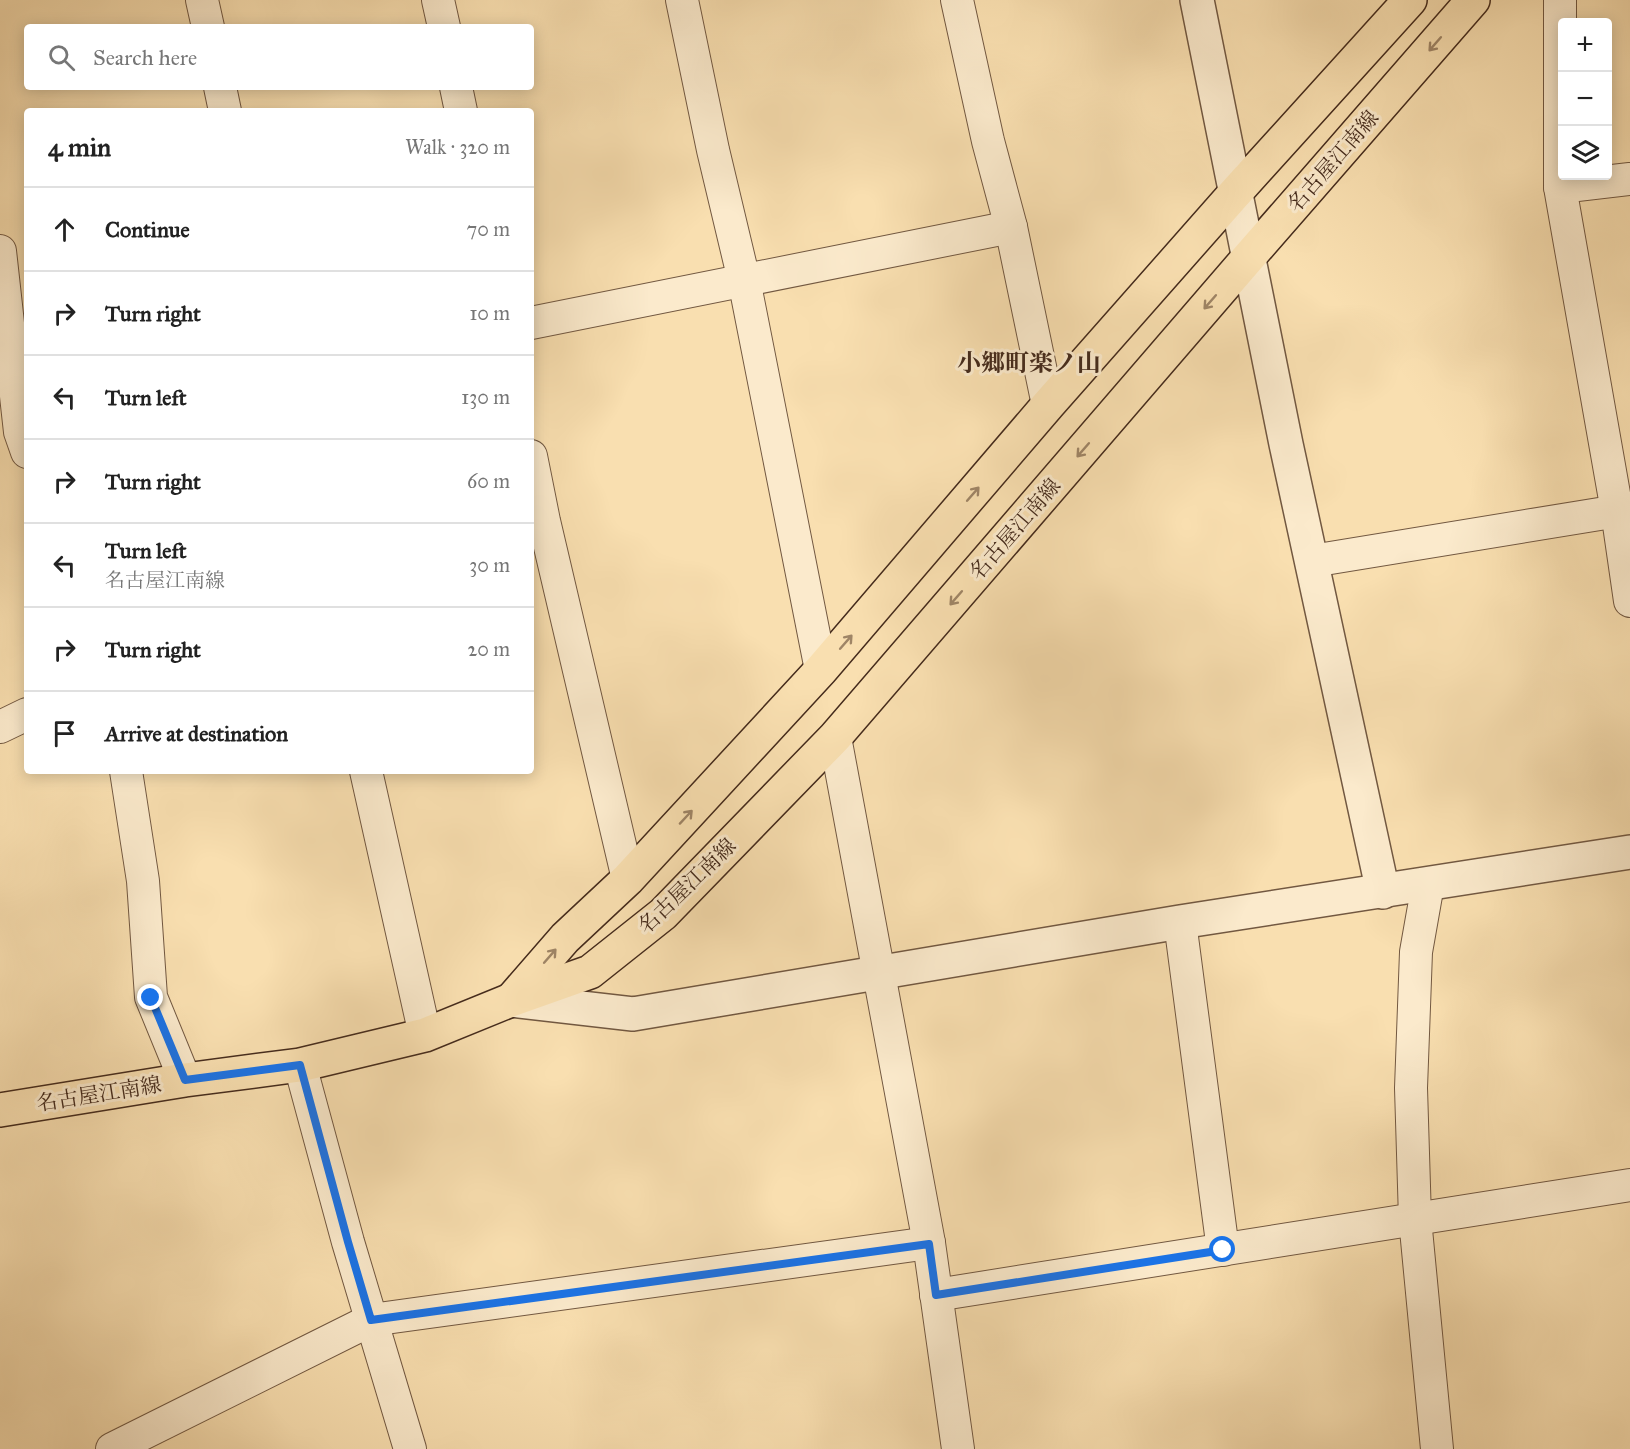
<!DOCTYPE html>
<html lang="en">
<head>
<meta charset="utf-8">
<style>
  :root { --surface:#fff; --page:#f2f2f2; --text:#222; --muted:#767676; --line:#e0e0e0 }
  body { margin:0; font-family:"IM FELL Great Primer","Noto Serif JP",serif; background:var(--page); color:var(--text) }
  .controls { position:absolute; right:18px; top:18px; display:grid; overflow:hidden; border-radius:6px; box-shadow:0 3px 15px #0003 }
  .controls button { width:54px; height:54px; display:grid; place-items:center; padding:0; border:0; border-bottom:2px solid var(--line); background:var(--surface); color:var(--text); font:30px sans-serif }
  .stop { position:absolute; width:18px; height:18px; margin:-14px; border:4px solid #1a73e8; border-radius:50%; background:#fff }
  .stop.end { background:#1a73e8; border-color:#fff; box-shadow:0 2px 6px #0008 }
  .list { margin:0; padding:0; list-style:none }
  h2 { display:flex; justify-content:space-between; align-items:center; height:78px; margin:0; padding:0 24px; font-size:26px }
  h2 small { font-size:20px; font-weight:400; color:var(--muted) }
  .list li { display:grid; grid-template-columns:39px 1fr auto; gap:18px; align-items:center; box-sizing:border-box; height:84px; padding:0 24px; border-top:2px solid var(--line) }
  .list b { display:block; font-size:22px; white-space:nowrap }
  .list p { margin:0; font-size:20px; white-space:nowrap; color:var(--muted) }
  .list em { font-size:20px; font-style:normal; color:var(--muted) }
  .icon { flex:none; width:33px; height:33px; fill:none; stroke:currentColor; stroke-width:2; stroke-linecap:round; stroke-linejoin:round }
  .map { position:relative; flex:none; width:1630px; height:1449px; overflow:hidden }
  .search { position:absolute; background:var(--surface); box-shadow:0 3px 15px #0003; left:24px; top:24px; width:510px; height:66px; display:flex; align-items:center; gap:15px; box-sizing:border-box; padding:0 21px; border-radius:6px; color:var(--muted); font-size:22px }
  .panel { position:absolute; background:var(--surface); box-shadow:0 3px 15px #0003; left:24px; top:108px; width:510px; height:666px; border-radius:6px }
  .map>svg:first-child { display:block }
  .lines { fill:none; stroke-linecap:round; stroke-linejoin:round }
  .minor-casing { stroke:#725841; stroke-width:34 }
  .tertiary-casing { stroke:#725841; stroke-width:36 }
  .primary-casing { stroke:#452b1c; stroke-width:36 }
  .minor { stroke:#fbeacc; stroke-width:32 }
  .tertiary { stroke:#fbeacc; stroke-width:33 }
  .primary { stroke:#f9dfb0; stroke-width:33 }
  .oneway { stroke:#9f8566 }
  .route { stroke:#1a73e8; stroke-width:8 }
  .labels { text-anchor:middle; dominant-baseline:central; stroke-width:6; stroke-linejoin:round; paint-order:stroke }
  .street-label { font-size:21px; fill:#452b1c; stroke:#fbeacc }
  .quarter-label { font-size:24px; font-weight:bold; fill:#452b1c; stroke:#fbeacc }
</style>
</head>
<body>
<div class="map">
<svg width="1630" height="1449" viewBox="0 0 1630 1449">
  <rect width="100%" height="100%" fill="#f9dfb0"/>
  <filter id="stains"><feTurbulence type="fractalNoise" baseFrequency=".00333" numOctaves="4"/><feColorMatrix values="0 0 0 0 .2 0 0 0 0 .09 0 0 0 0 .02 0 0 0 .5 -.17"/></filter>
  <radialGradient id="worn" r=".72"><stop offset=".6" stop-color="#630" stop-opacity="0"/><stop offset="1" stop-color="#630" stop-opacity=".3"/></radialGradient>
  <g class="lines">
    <g class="minor-casing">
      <g id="minor">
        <polyline points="202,0 208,27"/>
        <polyline points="438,0 444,27"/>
        <polyline points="682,0 713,150 744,280 821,670"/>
        <polyline points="957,0 988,141 1011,227 1048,405"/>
        <polyline points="1560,0 1560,187 1617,511 1630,601"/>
        <polyline points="220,87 225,111"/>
        <polyline points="456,87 461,111"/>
        <polyline points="1560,187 1630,179"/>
        <polyline points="0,251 20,432 27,452"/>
        <polyline points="531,323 1011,227"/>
        <polyline points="531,456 544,521 628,879"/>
        <polyline points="1312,561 1630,509"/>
        <polyline points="0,727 27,714"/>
        <polyline points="835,737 929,1243 958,1449"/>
        <polyline points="126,771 143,881 151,997 185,1080"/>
        <polyline points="366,771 425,1035"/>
        <polyline points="1428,884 1416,952 1411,1088 1415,1219 1437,1449"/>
        <polyline points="1180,922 1223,1250"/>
        <polyline points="300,1065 348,1242 410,1449"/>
        <polyline points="936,1295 1630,1185"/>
        <polyline points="112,1449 371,1320 929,1243"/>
      </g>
    </g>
    <g class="tertiary-casing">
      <g id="tertiary">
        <polyline points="1197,0 1286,444 1383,892"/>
        <polyline points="511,1000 633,1014 1180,922 1630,852"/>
      </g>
    </g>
    <g class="primary-casing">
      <g id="primary">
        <polyline points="512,999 565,938 628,879 821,670 1048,405 1236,192 1410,0"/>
        <polyline points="0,1110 185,1080 300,1065 425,1035 511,1000 590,972 663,914 835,737 1248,258 1473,0"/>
      </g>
    </g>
    <use href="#minor" class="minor"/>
    <use href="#tertiary" class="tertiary"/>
    <use href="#primary" class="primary"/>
  </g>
  <defs><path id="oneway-shaft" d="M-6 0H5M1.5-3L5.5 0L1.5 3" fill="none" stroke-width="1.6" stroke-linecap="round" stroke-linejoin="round" transform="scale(1.5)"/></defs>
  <g class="oneway">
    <use href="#oneway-shaft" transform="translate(1435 44) rotate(131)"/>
    <use href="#oneway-shaft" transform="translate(1210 302) rotate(131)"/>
    <use href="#oneway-shaft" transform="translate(1083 450) rotate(131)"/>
    <use href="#oneway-shaft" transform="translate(973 494) rotate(-49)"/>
    <use href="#oneway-shaft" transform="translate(956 598) rotate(131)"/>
    <use href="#oneway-shaft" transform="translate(846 642) rotate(-49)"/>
    <use href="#oneway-shaft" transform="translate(686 817) rotate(-47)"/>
    <use href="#oneway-shaft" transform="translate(550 956) rotate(-49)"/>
  </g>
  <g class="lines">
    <polyline class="route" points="151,998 185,1080 300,1065 348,1242 371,1320 929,1244 936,1295 1223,1250"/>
  </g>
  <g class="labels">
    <g class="street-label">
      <text transform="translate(1333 161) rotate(-49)">名古屋江南線</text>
      <text transform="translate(1015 529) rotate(-49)">名古屋江南線</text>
      <text transform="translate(687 886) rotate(-44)">名古屋江南線</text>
      <text transform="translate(99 1094) rotate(-9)">名古屋江南線</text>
    </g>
    <g class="quarter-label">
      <text x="1029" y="363">小郷町楽ノ山</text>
    </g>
  </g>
  <rect width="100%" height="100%" filter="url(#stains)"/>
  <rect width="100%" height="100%" fill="url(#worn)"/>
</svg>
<div class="controls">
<button>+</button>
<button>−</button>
<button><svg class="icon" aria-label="layers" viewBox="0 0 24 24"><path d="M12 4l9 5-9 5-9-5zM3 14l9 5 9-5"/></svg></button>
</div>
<div class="stop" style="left:1223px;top:1250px"></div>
<div class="stop end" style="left:151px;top:998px"></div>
<div class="search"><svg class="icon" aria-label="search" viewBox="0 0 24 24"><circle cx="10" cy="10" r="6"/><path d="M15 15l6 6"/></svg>Search here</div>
<section class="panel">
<h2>4 min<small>Walk · 320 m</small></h2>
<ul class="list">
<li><svg class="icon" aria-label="ahead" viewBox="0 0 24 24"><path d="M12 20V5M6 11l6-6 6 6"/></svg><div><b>Continue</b></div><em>70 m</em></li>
<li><svg class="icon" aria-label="right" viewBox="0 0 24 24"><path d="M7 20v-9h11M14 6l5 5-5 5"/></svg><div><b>Turn right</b></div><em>10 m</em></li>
<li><svg class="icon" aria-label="left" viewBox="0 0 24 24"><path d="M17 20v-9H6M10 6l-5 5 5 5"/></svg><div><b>Turn left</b></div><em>130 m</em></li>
<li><svg class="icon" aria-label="right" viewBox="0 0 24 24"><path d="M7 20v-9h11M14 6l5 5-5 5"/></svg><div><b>Turn right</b></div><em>60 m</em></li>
<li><svg class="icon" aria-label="left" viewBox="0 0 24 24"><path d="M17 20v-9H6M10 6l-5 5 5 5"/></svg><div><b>Turn left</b><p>名古屋江南線</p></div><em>30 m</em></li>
<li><svg class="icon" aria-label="right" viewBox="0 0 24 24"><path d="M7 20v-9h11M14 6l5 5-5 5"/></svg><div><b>Turn right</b></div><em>20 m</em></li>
<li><svg class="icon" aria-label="arrive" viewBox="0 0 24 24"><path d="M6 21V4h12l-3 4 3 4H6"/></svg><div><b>Arrive at destination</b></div></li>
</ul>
</section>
</div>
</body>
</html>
